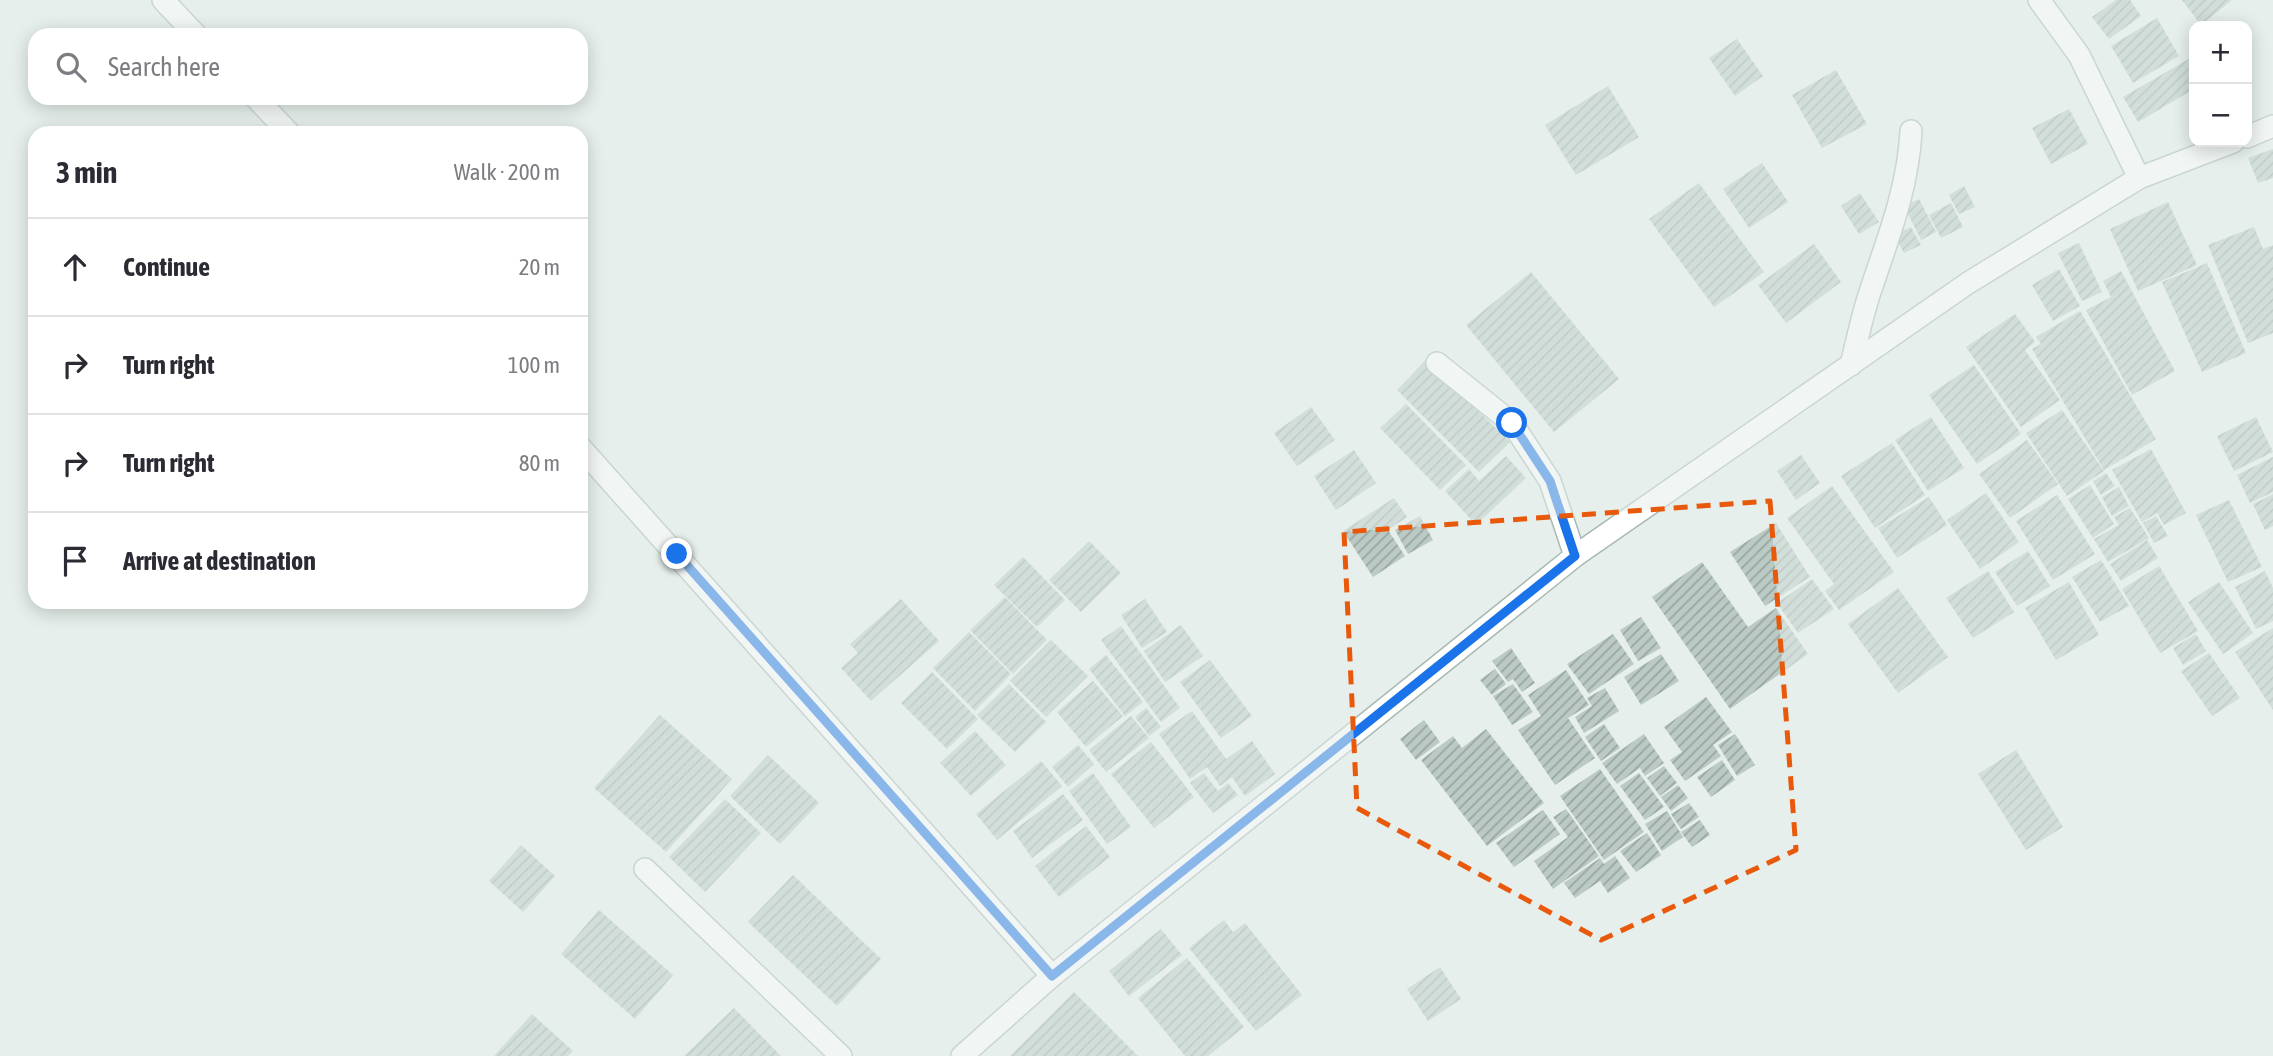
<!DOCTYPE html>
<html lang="en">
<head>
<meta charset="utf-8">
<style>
  :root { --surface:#fff; --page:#f2f2f3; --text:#2b2b33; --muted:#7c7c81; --line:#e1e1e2 }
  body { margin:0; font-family:"Asap Condensed",sans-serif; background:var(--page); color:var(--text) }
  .controls { position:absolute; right:21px; top:21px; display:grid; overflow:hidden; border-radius:14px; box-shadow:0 4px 18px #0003 }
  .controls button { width:63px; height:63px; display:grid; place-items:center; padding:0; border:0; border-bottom:2px solid var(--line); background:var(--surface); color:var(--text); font:35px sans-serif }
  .stop { position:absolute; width:21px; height:21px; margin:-16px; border:5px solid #1a73e8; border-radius:50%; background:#fff }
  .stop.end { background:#1a73e8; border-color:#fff; box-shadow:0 2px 7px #0008 }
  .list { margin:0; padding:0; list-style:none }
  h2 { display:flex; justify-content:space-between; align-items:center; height:91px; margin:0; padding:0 28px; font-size:30px }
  h2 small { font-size:23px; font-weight:400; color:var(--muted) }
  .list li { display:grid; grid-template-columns:46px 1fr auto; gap:21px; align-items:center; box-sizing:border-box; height:98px; padding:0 28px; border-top:2px solid var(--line) }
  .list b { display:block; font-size:26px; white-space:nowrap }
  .list em { font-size:23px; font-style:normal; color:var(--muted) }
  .icon { flex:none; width:38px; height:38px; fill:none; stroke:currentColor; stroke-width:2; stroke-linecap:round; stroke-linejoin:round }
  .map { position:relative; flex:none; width:2273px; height:1056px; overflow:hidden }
  .search { position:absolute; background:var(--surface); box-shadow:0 4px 18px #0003; left:28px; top:28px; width:560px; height:77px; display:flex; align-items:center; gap:18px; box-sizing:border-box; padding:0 24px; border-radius:21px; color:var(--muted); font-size:26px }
  .panel { position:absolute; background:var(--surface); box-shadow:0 4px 18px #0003; left:28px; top:126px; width:560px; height:483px; border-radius:21px }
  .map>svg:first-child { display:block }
  .building { fill:url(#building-hatch) }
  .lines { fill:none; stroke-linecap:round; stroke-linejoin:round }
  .minor-casing { stroke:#a8b8b2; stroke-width:24 }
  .minor { stroke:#fff; stroke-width:21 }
  .route { stroke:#1a73e8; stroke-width:9 }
  .marked { fill:none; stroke:#e8590c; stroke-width:5; stroke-dasharray:14 9; stroke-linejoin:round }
</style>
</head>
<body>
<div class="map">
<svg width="2273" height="1056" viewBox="0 0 2273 1056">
  <defs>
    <pattern id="building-hatch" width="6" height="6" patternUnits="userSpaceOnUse" patternTransform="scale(1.75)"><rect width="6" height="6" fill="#bbcac4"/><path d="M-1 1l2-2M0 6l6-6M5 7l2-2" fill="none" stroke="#98a6a0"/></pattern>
  </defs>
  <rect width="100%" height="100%" fill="#e6efeb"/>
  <g class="building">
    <polygon points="2116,0 2130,0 2141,16 2109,39 2092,17"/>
    <polygon points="2182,0 2232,0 2201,25"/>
    <polygon points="2157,18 2179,56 2133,83 2111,46"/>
    <polygon points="1737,39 1763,76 1735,96 1709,58"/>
    <polygon points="2194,56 2194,89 2138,122 2123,97"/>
    <polygon points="1836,70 1867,124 1822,148 1792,95"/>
    <polygon points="1608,86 1639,137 1576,175 1545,125"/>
    <polygon points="2069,109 2088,144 2051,164 2032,128"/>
    <polygon points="2273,149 2273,178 2258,183 2248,158"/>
    <polygon points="1762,163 1788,202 1749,228 1723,189"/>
    <polygon points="1699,183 1764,272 1714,307 1649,219"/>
    <polygon points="1964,186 1975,207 1959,214 1949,195"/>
    <polygon points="1860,193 1879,222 1859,234 1841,206"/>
    <polygon points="1919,199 1936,232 1921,240 1904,206"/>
    <polygon points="2168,202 2197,265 2138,291 2110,229"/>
    <polygon points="1951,203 1963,227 1941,238 1929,215"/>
    <polygon points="1911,227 1921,245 1904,253 1894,235"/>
    <polygon points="2254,227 2263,249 2273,245 2273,333 2248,343 2208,245"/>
    <polygon points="2079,243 2102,292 2082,301 2058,253"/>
    <polygon points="1814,244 1841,282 1786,323 1758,285"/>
    <polygon points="2207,263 2246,353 2202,372 2162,282"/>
    <polygon points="2059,269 2080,306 2053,321 2032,285"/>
    <polygon points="2121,271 2175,371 2132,395 2086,310 2111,297 2103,281"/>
    <polygon points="1531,272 1619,379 1554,432 1466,325"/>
    <polygon points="2080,311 2156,439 2104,470 2032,349 2041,344 2036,337"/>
    <polygon points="2015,314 2035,342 2025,350 2060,400 2021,427 1966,347"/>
    <polygon points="1426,360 1510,442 1479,472 1397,390"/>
    <polygon points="1974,365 2021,434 1977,464 1929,395"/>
    <polygon points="1406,404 1466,465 1440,490 1380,428"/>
    <polygon points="1311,407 1335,440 1297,466 1274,433"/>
    <polygon points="2062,410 2104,471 2067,496 2026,433"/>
    <polygon points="1931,417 1964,468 1928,491 1895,440"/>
    <polygon points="2256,417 2273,452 2234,471 2217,436"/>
    <polygon points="2027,440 2058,484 2010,518 1979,474"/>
    <polygon points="1892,443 1925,495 1875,528 1841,476"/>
    <polygon points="2151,449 2186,513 2164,525 2157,513 2142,522 2112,470"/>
    <polygon points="1354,450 1376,483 1336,510 1314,476"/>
    <polygon points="1801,455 1820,483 1796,500 1777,471"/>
    <polygon points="1506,456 1526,478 1476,525 1445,491 1469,469 1479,481"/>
    <polygon points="2273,457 2273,492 2250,503 2237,475"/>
    <polygon points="2106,473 2115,486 2101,495 2093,481"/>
    <polygon points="2090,485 2114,524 2093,538 2068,499"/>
    <polygon points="1832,486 1894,572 1839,610 1825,591 1834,584 1787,518"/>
    <polygon points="2119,487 2129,506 2112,516 2102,497"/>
    <polygon points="1986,493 2019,542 1980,569 1947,520"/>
    <polygon points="2273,494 2273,526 2265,530 2253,504"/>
    <polygon points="2057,495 2095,554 2053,580 2016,521"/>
    <polygon points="1929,497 1947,525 1897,558 1878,528"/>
    <polygon points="1394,498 1407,517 1388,530 1405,556 1373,577 1343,531"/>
    <polygon points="2229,500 2262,567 2228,582 2196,515"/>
    <polygon points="2130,508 2149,538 2108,562 2094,539 2119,525 2114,517"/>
    <polygon points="1420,516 1433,540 1408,554 1395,530"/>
    <polygon points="2156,516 2168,536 2154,543 2143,523"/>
    <polygon points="1776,523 1810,577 1765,606 1730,552"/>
    <polygon points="2147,540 2158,558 2121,581 2110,564"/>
    <polygon points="1089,541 1121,573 1081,612 1049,580"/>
    <polygon points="2028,551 2050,586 2017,606 1995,572"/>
    <polygon points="1023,557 1065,600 1037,627 994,585"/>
    <polygon points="2101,560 2129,606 2100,622 2072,577"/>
    <polygon points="1702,562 1748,627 1776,608 1808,654 1730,709 1652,597"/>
    <polygon points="2159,566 2198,631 2160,653 2122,589"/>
    <polygon points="1988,571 2014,612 1973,638 1946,598"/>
    <polygon points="2265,571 2273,588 2273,621 2256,629 2235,587"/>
    <polygon points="1812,579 1834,609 1798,633 1777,603"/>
    <polygon points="2069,582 2099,635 2056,660 2025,608"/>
    <polygon points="2219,582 2253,633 2223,654 2188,602"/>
    <polygon points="1898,588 1948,657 1898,693 1848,624"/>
    <polygon points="1005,597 1047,640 1013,674 970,630"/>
    <polygon points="901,599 939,641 871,701 841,668 858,653 850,644"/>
    <polygon points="1145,599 1167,632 1142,648 1121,615"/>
    <polygon points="1641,617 1661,648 1638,661 1620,630"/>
    <polygon points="1181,625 1203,656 1165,682 1144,651"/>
    <polygon points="1121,626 1180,708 1161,722 1101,640"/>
    <polygon points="2273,628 2273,710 2235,652"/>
    <polygon points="969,632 1011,674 975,711 933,668"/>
    <polygon points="1613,634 1634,664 1589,694 1567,664"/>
    <polygon points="2196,634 2206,651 2183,665 2173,648"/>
    <polygon points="1051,640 1088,676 1046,717 1010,681"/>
    <polygon points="1511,648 1535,683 1522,692 1513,679 1508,682 1492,661"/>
    <polygon points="2209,653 2240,698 2212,716 2181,671"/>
    <polygon points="1661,654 1679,681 1641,705 1624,677"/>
    <polygon points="1106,655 1143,702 1125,716 1089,669"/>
    <polygon points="1210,660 1252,716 1221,738 1180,682"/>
    <polygon points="1495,669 1506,684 1492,695 1480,680"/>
    <polygon points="1566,670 1589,705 1568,718 1595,758 1555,785 1518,730 1541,716 1528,695"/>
    <polygon points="932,672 978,719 947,749 901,703"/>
    <polygon points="1093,681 1123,716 1086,747 1057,712"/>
    <polygon points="1009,684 1046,722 1015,752 977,715"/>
    <polygon points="1513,684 1533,712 1512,725 1493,696"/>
    <polygon points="1605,688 1619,711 1584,733 1575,717 1592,706 1587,698"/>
    <polygon points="1706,697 1732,732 1713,745 1721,756 1685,781 1670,760 1682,752 1664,727"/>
    <polygon points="1146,708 1161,727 1149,736 1135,717"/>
    <polygon points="1192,711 1226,759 1252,741 1275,774 1245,796 1232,777 1220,786 1207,767 1190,779 1159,734"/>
    <polygon points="660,715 732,779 666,852 594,788"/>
    <polygon points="1131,716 1149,738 1106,772 1089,750"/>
    <polygon points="1424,720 1440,742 1416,760 1400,739"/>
    <polygon points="1604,724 1620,748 1601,761 1585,737"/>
    <polygon points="1486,729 1544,803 1487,846 1421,760 1453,736 1462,748"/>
    <polygon points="975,731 1006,765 971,796 940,763"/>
    <polygon points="1644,734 1664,763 1645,776 1640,768 1617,784 1602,763"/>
    <polygon points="1735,734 1755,765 1737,776 1718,745"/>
    <polygon points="1151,742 1194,797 1154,828 1111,774"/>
    <polygon points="1078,745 1094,764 1068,787 1052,767"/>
    <polygon points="2016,750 2063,827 2026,850 1978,774"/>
    <polygon points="768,755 819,803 780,844 730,796"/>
    <polygon points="1722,760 1735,780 1711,797 1697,777"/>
    <polygon points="1041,761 1062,786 997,840 976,814"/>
    <polygon points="1664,766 1677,783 1660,796 1647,778"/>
    <polygon points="1600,769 1644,832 1604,860 1560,796"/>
    <polygon points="1093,773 1131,827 1107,844 1069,791"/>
    <polygon points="1204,773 1218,791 1228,783 1238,795 1213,813 1190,783"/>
    <polygon points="1639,773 1664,807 1645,820 1620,786"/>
    <polygon points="1678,785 1688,798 1671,811 1661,797"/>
    <polygon points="1063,794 1083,820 1032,858 1013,831"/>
    <polygon points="725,799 761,833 705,892 669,857"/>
    <polygon points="1689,803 1699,817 1681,829 1671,814"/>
    <polygon points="1566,809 1599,856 1553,889 1534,861 1568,837 1553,817"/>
    <polygon points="1543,810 1560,834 1514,867 1496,843"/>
    <polygon points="1667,811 1683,837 1662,851 1645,824"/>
    <polygon points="1700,820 1710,835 1692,847 1681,832"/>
    <polygon points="1086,826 1110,857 1059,897 1035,866"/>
    <polygon points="1647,833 1661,855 1636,872 1620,851"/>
    <polygon points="521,845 555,876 523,912 489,881"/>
    <polygon points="1615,856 1630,878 1608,893 1600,881 1575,898 1564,883 1600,858 1604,864"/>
    <polygon points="793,875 881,959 837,1006 748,922"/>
    <polygon points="599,910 673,975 635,1019 561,954"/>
    <polygon points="1224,920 1233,932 1245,923 1302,995 1256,1031 1189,948"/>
    <polygon points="1161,929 1182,955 1129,996 1109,971"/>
    <polygon points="1187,958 1244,1027 1208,1056 1185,1056 1138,998"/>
    <polygon points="1440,967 1461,999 1428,1021 1407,989"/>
    <polygon points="1074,992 1138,1056 1010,1056"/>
    <polygon points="734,1008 781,1056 684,1056"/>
    <polygon points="532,1014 573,1051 568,1056 494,1056"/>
  </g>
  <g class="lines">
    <g class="minor-casing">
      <g id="minor">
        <polyline points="163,0 196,35"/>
        <polyline points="2039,0 2079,55 2139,178"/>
        <polyline points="256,98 289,133"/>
        <polyline points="2247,137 2273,126"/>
        <polyline points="1437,363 1512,423 1550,481 1575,556"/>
        <path d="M1851 365C1857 341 1862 316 1870 292 1888 238 1908 189 1911 131"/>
        <polyline points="581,448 1052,976"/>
        <polyline points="645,869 841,1056"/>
        <polyline points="962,1056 1052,976 1575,556 1968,283 2139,178 2233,142"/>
      </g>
    </g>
    <use href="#minor" class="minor"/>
  </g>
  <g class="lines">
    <polyline class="route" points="677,554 1052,976 1575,556 1550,481 1512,423"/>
  </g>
  <path d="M0 0H2273V1056H0ZM1770 501 1796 850 1601 940 1357 808 1344 532Z" fill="#e6efeb" fill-opacity=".55" fill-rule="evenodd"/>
  <path class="marked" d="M1770 501 1796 850 1601 940 1357 808 1344 532Z"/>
</svg>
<div class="controls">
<button>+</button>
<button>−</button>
</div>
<div class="stop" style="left:1512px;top:423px"></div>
<div class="stop end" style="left:677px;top:554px"></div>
<div class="search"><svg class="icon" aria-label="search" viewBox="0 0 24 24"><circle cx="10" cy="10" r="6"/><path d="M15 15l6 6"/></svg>Search here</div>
<section class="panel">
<h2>3 min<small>Walk · 200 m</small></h2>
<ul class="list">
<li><svg class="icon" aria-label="ahead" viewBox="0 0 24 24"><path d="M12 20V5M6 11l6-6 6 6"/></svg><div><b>Continue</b></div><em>20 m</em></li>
<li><svg class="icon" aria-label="right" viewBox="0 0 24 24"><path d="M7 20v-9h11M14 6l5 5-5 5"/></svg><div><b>Turn right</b></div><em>100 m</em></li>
<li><svg class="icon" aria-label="right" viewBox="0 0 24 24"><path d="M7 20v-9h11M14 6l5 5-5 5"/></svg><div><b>Turn right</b></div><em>80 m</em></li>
<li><svg class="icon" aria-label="arrive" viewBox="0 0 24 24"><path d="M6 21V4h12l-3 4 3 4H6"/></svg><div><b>Arrive at destination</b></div></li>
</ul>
</section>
</div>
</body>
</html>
